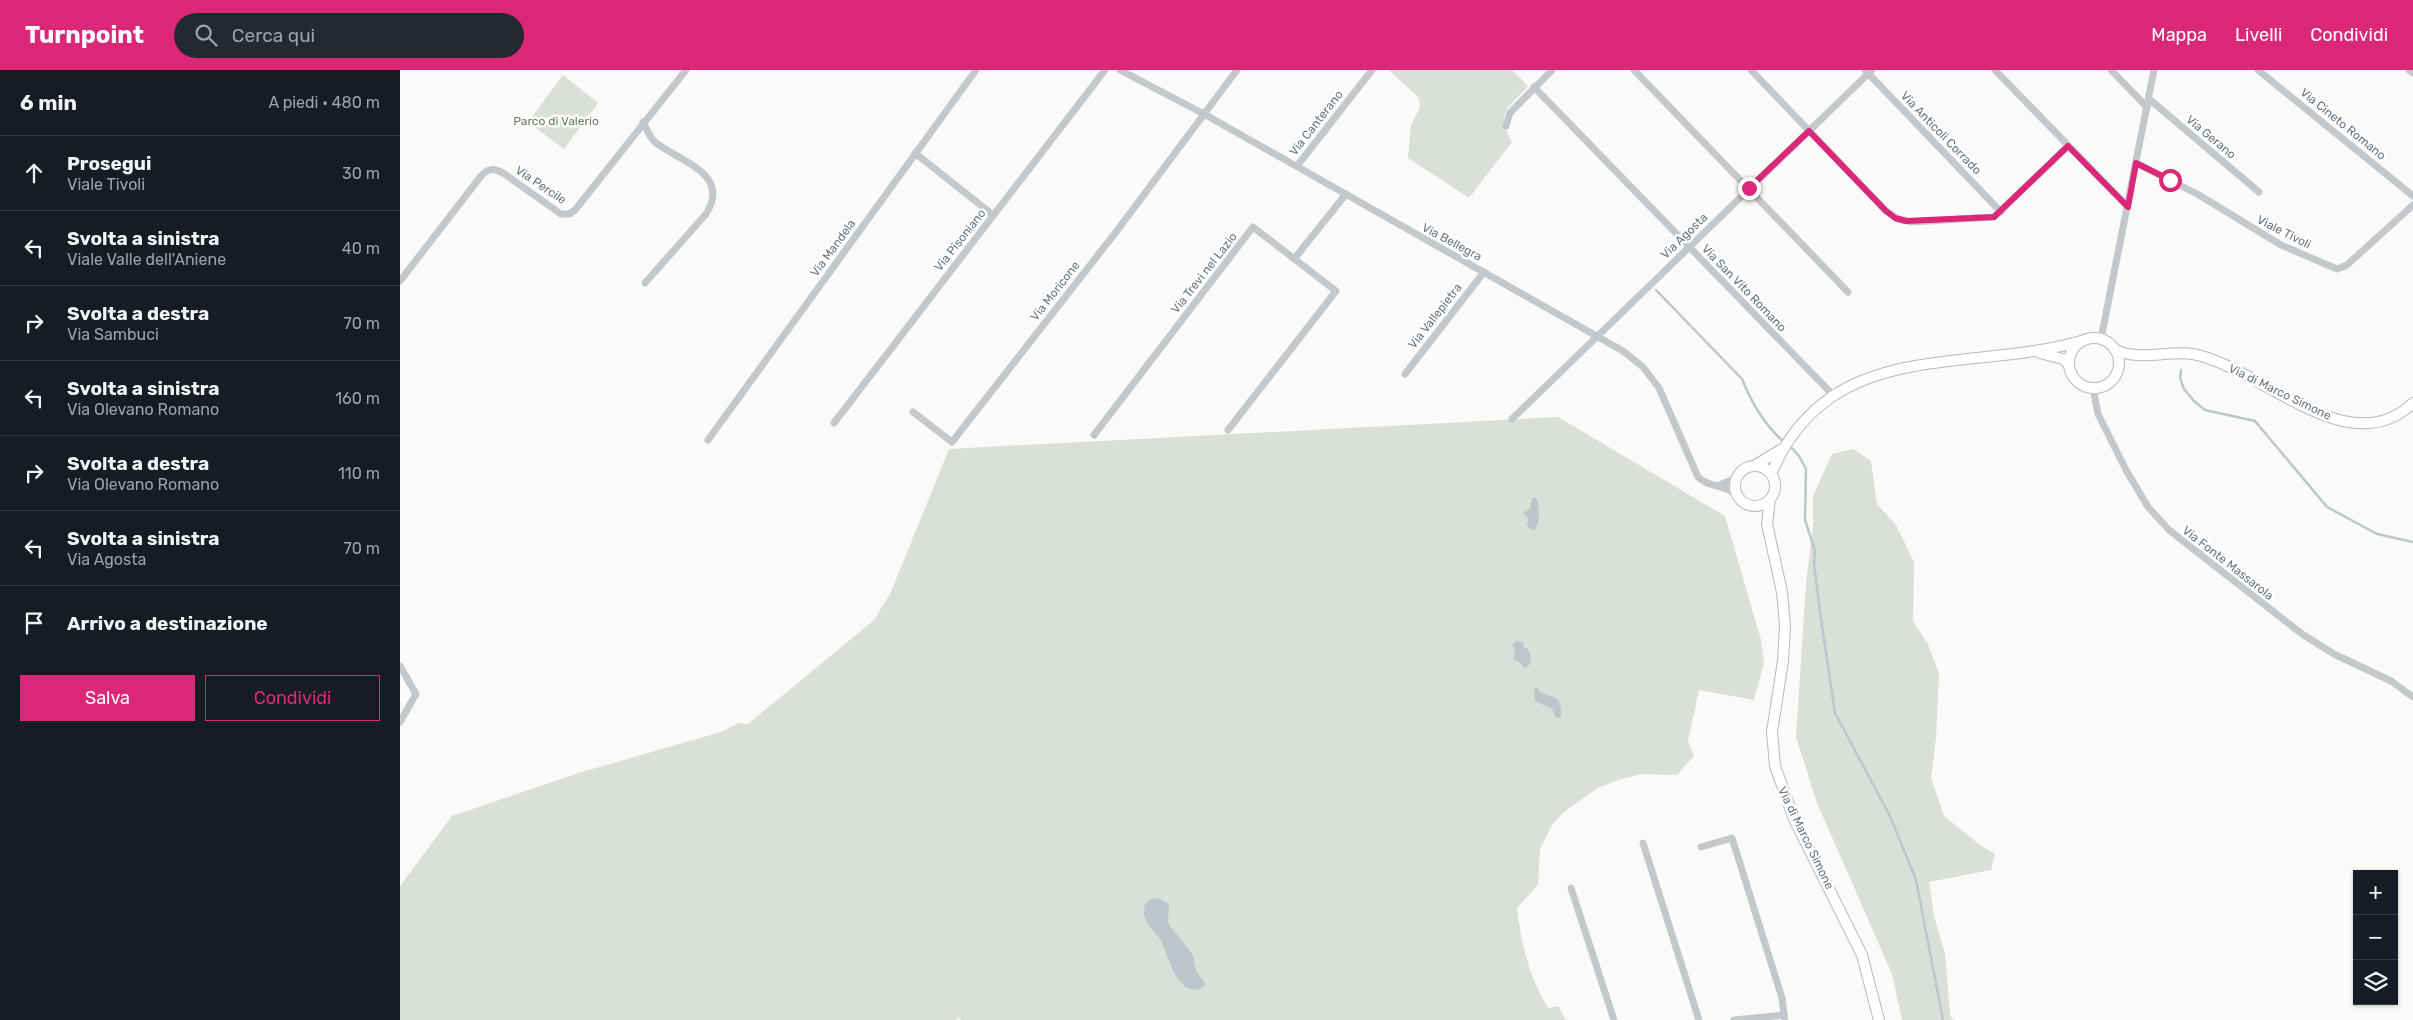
<!DOCTYPE html>
<html lang="it">
<head>
<meta charset="utf-8">
<style>
  :root { --surface:#171b24; --page:#242831; --text:#f1f3f6; --muted:#9ea1a6; --line:#363941; --accent:#db2777 }
  body { margin:0; font-family:Rubik,sans-serif; background:var(--page); color:var(--text) }
  .controls { position:absolute; right:15px; bottom:15px; display:grid; overflow:hidden; border-radius:0px; box-shadow:0 1px 4px #0004 }
  .controls button { width:45px; height:45px; display:grid; place-items:center; padding:0; border:0; border-bottom:1px solid var(--line); background:var(--surface); color:var(--text); font:25px sans-serif }
  .stop { position:absolute; width:15px; height:15px; margin:-11px; border:4px solid #db2777; border-radius:50%; background:#fff }
  .stop.end { background:#db2777; border-color:#fff; box-shadow:0 1px 5px #0008 }
  .list { margin:0; padding:0; list-style:none }
  h2 { display:flex; justify-content:space-between; align-items:center; height:65px; margin:0; padding:0 20px; font-size:21px }
  h2 small { font-size:16px; font-weight:400; color:var(--muted) }
  .list li { display:grid; grid-template-columns:32px 1fr auto; gap:15px; align-items:center; box-sizing:border-box; height:75px; padding:0 20px; border-top:1px solid var(--line) }
  .list b { display:block; font-size:19px; white-space:nowrap }
  .list p { margin:0; font-size:16px; white-space:nowrap; color:var(--muted) }
  .list em { font-size:16px; font-style:normal; color:var(--muted) }
  .actions { display:flex; gap:10px; padding:15px 20px }
  .actions a { flex:1; padding:11px 0; border:1px solid var(--accent); border-radius:0px; text-align:center; font-size:18px; color:var(--accent) }
  .actions .main { background:var(--accent); color:#fff }
  .icon { flex:none; width:28px; height:28px; fill:none; stroke:currentColor; stroke-width:2; stroke-linecap:round; stroke-linejoin:round }
  .map { position:relative; flex:none; width:2013px; height:950px; overflow:hidden }
  header { display:flex; align-items:center; gap:30px; box-sizing:border-box; height:70px; padding:0 25px; background:var(--accent); color:#fff }
  header strong { font-size:24px }
  nav { display:flex; gap:28px; margin-inline-start:auto; font-size:18px }
  .search { width:350px; height:45px; background:var(--page); display:flex; align-items:center; gap:12px; box-sizing:border-box; padding:0 18px; border-radius:28px; color:var(--muted); font-size:19px }
  main { display:flex }
  aside { flex:1; background:var(--surface) }
  .map>svg:first-child { display:block }
  .green { fill:#dadfd7 }
  .water { fill:#bbc7cb }
  .lines { fill:none; stroke-linecap:round; stroke-linejoin:round }
  .stream { stroke:#bbc7cb; stroke-width:2.5 }
  .secondary-casing { stroke:#b3babf; stroke-width:12 }
  .street { stroke:#c3c8cc; stroke-width:7 }
  .secondary { stroke:#fff; stroke-width:10 }
  .route { stroke:#db2777; stroke-width:6 }
  .labels { text-anchor:middle; dominant-baseline:central; stroke-width:5; stroke-linejoin:round; paint-order:stroke }
  .park-label { font-size:12px; fill:#687a64; stroke:#fff }
  .street-label { font-size:12px; fill:#657683; stroke:#fff }
</style>
</head>
<body>
<header>
<strong>Turnpoint</strong>
<div class="search"><svg class="icon" aria-label="search" viewBox="0 0 24 24"><circle cx="10" cy="10" r="6"/><path d="M15 15l6 6"/></svg>Cerca qui</div>
<nav><a>Mappa</a><a>Livelli</a><a>Condividi</a></nav>
</header>
<main>
<aside>
<h2>6 min<small>A piedi · 480 m</small></h2>
<ul class="list">
<li><svg class="icon" aria-label="ahead" viewBox="0 0 24 24"><path d="M12 20V5M6 11l6-6 6 6"/></svg><div><b>Prosegui</b><p>Viale Tivoli</p></div><em>30 m</em></li>
<li><svg class="icon" aria-label="left" viewBox="0 0 24 24"><path d="M17 20v-9H6M10 6l-5 5 5 5"/></svg><div><b>Svolta a sinistra</b><p>Viale Valle dell'Aniene</p></div><em>40 m</em></li>
<li><svg class="icon" aria-label="right" viewBox="0 0 24 24"><path d="M7 20v-9h11M14 6l5 5-5 5"/></svg><div><b>Svolta a destra</b><p>Via Sambuci</p></div><em>70 m</em></li>
<li><svg class="icon" aria-label="left" viewBox="0 0 24 24"><path d="M17 20v-9H6M10 6l-5 5 5 5"/></svg><div><b>Svolta a sinistra</b><p>Via Olevano Romano</p></div><em>160 m</em></li>
<li><svg class="icon" aria-label="right" viewBox="0 0 24 24"><path d="M7 20v-9h11M14 6l5 5-5 5"/></svg><div><b>Svolta a destra</b><p>Via Olevano Romano</p></div><em>110 m</em></li>
<li><svg class="icon" aria-label="left" viewBox="0 0 24 24"><path d="M17 20v-9H6M10 6l-5 5 5 5"/></svg><div><b>Svolta a sinistra</b><p>Via Agosta</p></div><em>70 m</em></li>
<li><svg class="icon" aria-label="arrive" viewBox="0 0 24 24"><path d="M6 21V4h12l-3 4 3 4H6"/></svg><div><b>Arrivo a destinazione</b></div></li>
</ul>
<div class="actions"><a class="main">Salva</a><a>Condividi</a></div>
</aside>
<div class="map">
<svg width="2013" height="950" viewBox="0 0 2013 950">
  <rect width="100%" height="100%" fill="#fafaf8"/>
  <g class="green">
    <path d="M989 0H1112L1128 16C1108 38 1095 42 1112 72L1069 128 1008 88 1011 55 1020 38 1019 28Z"/>
    <polygon points="163,5 198,33 164,79 128,52"/>
    <path d="M1158 347 1325 446 1361 570 1364 593 1354 630 1299 620 1288 671 1294 686 1277 705 1242 704 1218 710 1196 719 1164 742 1152 755 1140 779 1138 815 1117 838C1121 874 1129 906 1148 938L1158 936 1166 950H561L559 947 556 950H0V816L52 746 182 702 321 662 339 653 348 654 474 550 491 522 549 379Z"/>
    <polygon points="1453,379 1471,391 1477,434 1496,455 1514,492 1513,551 1528,574 1539,604 1536,668 1531,708 1544,746 1580,775 1595,784 1591,800 1529,812 1534,846 1545,884 1550,945 1554,950 1502,950 1492,904 1417,733 1396,667 1406,513 1413,456 1413,426 1432,384"/>
  </g>
  <g class="water">
    <path d="M1132 428H1136C1140 438 1141 452 1134 461L1128 457 1127 454 1129 449 1123 443 1130 439Z"/>
    <polygon points="1116,571 1124,572 1123,577 1128,579 1131,586 1130,594 1124,599 1121,593 1113,589 1115,581 1112,575"/>
    <path d="M1137 618 1141 623C1155 628 1162 626 1161 647L1156 648 1152 639 1135 631 1134 619Z"/>
    <path d="M759 828 769 834 768 851 770 856 793 885 796 901 806 914 800 919C778 925 769 890 763 875 756 858 740 857 745 833L751 829Z"/>
  </g>
  <g class="lines">
    <g class="stream">
      <path d="M1256 220 1342 309C1352 334 1365 356 1386 374"/>
      <polyline points="1781,300 1780,308 1784,319 1794,331 1805,340 1855,351 1927,437 1977,464 2013,472"/>
      <polyline points="1391,377 1399,386 1406,399 1405,450 1415,481 1414,494 1421,549 1435,643 1490,746 1516,810 1543,950"/>
    </g>
    <g class="secondary-casing">
      <g id="secondary">
        <circle cx="1694" cy="293" r="25"/>
        <path d="M1714 279C1737 292 1768 280 1793 284 1861 297 1948 395 2013 333"/>
        <polyline points="1640,283 1663,289 1669,295"/>
        <polyline points="1354,396 1382,379"/>
        <circle cx="1355" cy="416" r="20"/>
        <path d="M1371 404C1430 264 1568 305 1685 270"/>
        <polyline points="1370,429 1367,454 1382,522 1385,556 1383,591 1372,662 1375,696 1394,749 1462,885 1479,950"/>
      </g>
    </g>
    <g class="street">
      <path d="M720 0 804 44 1223 281 1243 297 1259 318 1298 407C1309 418 1325 414 1337 425"/>
      <polyline points="1234,0 1448,222"/>
      <polyline points="1351,0 1486,141 1498,149 1512,152 1594,147 1668,76"/>
      <polyline points="1465,0 1601,142"/>
      <polyline points="1595,0 1728,137"/>
      <polyline points="1711,0 1747,37"/>
      <polyline points="1858,0 2013,126"/>
      <polyline points="2009,0 2013,3"/>
      <polyline points="1134,17 1434,326"/>
      <polyline points="1749,29 1859,122"/>
      <path d="M243 52C247 59 249 67 255 72 278 91 332 103 306 144L245 213"/>
      <polyline points="1106,56 1110,43 1152,0"/>
      <polyline points="515,83 593,145"/>
      <polyline points="1736,93 1799,125 1881,175 1937,199 1947,195 2013,135"/>
      <polyline points="897,96 972,0"/>
      <polyline points="894,189 946,124"/>
      <path d="M0 211 81 106C88 98 94 98 103 103L161 144H169L175 140 286 0"/>
      <polyline points="1701,269 1754,0"/>
      <polyline points="1005,304 1084,202"/>
      <polyline points="1693,318 1698,344 1726,400 1748,437 1769,460 1902,564 1934,584 1991,611 2013,627"/>
      <polyline points="513,342 552,372 716,162 837,0"/>
      <polyline points="1112,349 1472,0"/>
      <polyline points="434,353 705,0"/>
      <polyline points="694,365 853,157 936,221 828,360"/>
      <polyline points="308,370 576,0"/>
      <polyline points="1320,415 1336,408"/>
      <polyline points="0,596 16,624 0,652"/>
      <polyline points="1243,773 1299,950"/>
      <polyline points="1301,777 1332,768 1382,928 1384,945"/>
      <polyline points="1171,818 1214,950"/>
      <polyline points="1334,950 1384,945 1385,950"/>
    </g>
    <use href="#secondary" class="secondary"/>
  </g>
  <g class="lines">
    <polyline class="route" points="1349,118 1409,61 1486,141 1495,148 1506,151 1594,147 1668,76 1728,137 1736,93 1770,110"/>
  </g>
  <g class="labels">
    <g class="park-label">
      <text x="156" y="51">Parco di Valerio</text>
    </g>
    <g class="street-label">
      <text transform="translate(916 53) rotate(-52)">Via Canterano</text>
      <text transform="translate(1943 54) rotate(39)">Via Cineto Romano</text>
      <text transform="translate(1541 63) rotate(46)">Via Anticoli Corrado</text>
      <text transform="translate(1811 67) rotate(40)">Via Gerano</text>
      <text transform="translate(141 115) rotate(34)">Via Percile</text>
      <text transform="translate(1884 162) rotate(27)">Viale Tivoli</text>
      <text transform="translate(1284 166) rotate(-44)">Via Agosta</text>
      <text transform="translate(560 170) rotate(-52)">Via Pisoniano</text>
      <text transform="translate(1052 172) rotate(28)">Via Bellegra</text>
      <text transform="translate(433 178) rotate(-54)">Via Mandela</text>
      <text transform="translate(804 203) rotate(-52)">Via Trevi nel Lazio</text>
      <text transform="translate(1344 218) rotate(46)">Via San Vito Romano</text>
      <text transform="translate(655 221) rotate(-52)">Via Moricone</text>
      <text transform="translate(1035 246) rotate(-52)">Via Vallepietra</text>
      <text transform="translate(1880 322) rotate(26)">Via di Marco Simone</text>
      <text transform="translate(1828 493) rotate(38)">Via Fonte Massarola</text>
      <text transform="translate(1406 768) rotate(64)">Via di Marco Simone</text>
    </g>
  </g>
</svg>
<div class="controls">
<button>+</button>
<button>−</button>
<button><svg class="icon" aria-label="layers" viewBox="0 0 24 24"><path d="M12 4l9 5-9 5-9-5zM3 14l9 5 9-5"/></svg></button>
</div>
<div class="stop" style="left:1770px;top:110px"></div>
<div class="stop end" style="left:1349px;top:118px"></div>
</div>
</main>
</body>
</html>
